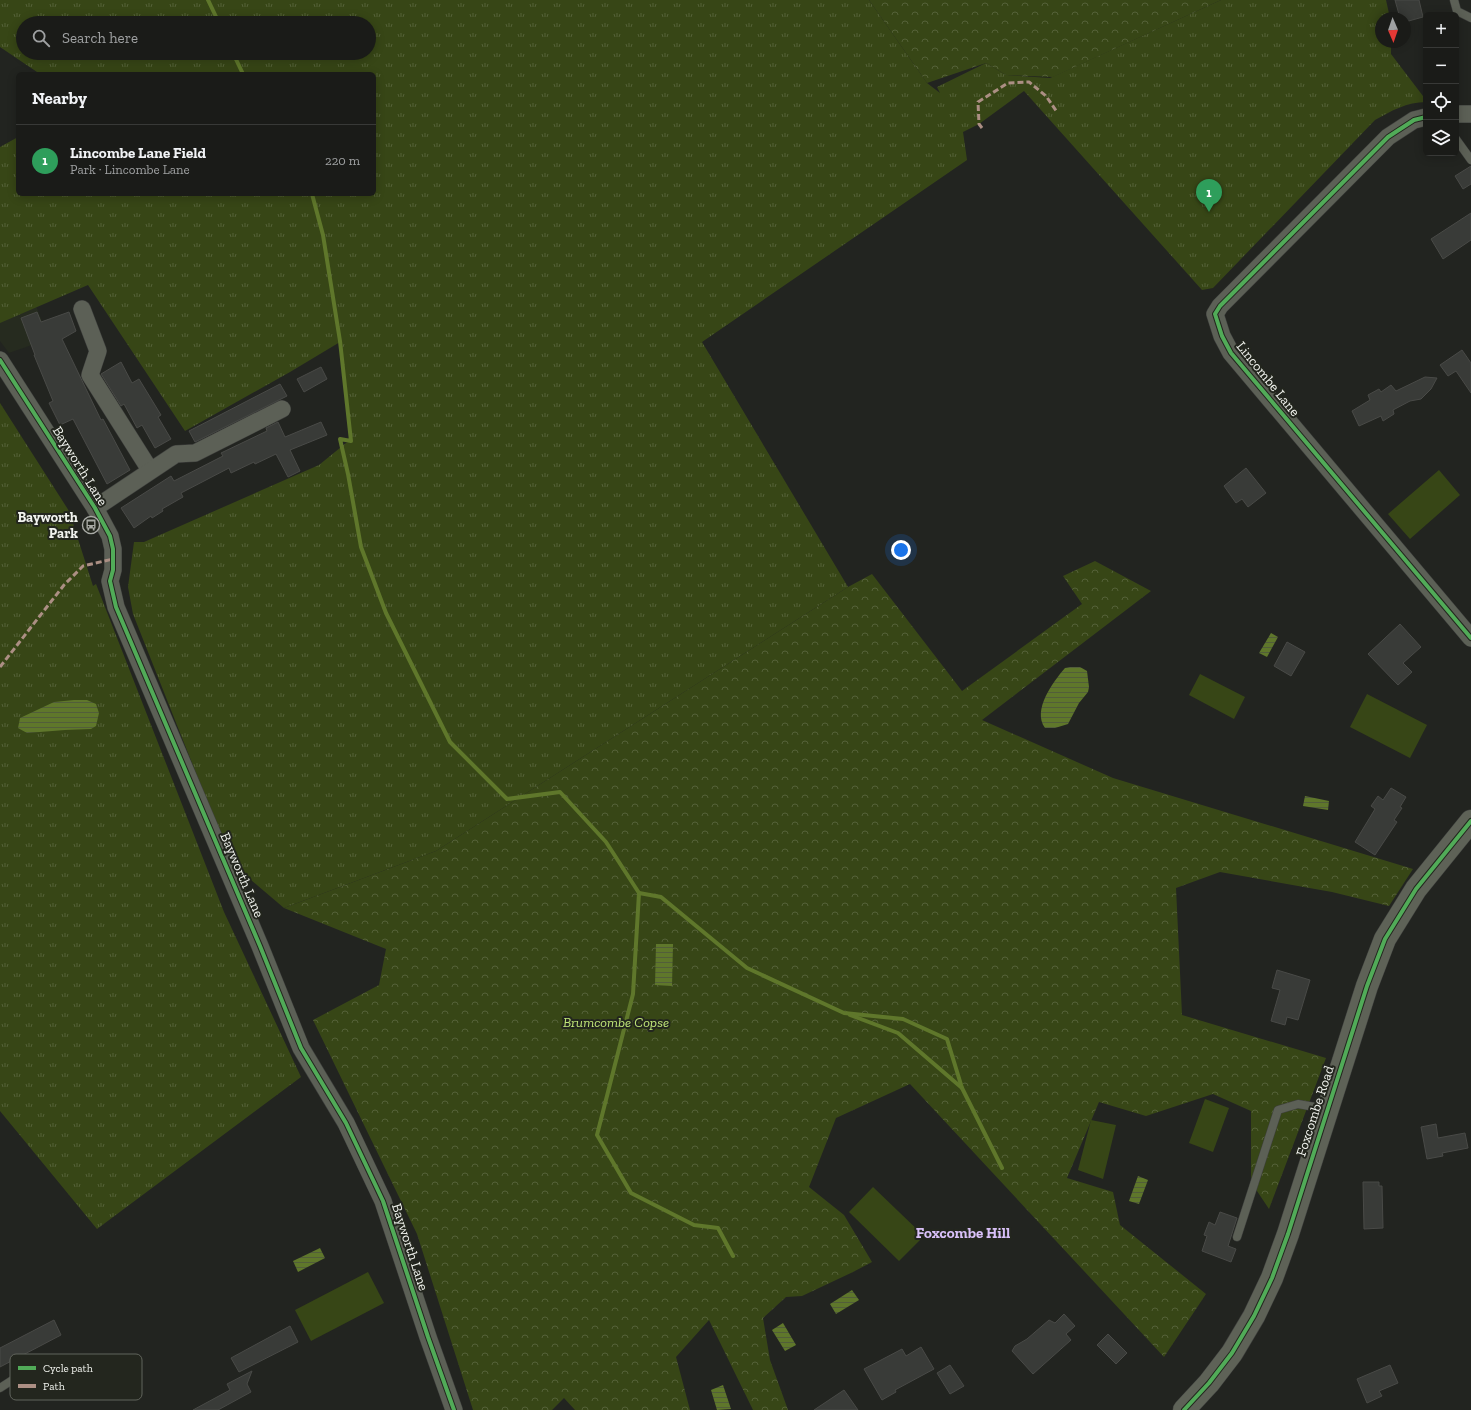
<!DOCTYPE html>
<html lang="en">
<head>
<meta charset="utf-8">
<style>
  :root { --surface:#1a1b18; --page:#272825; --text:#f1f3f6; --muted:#9fa1a2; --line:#383937; --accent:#db2777 }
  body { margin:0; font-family:"Zilla Slab",serif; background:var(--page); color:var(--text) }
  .controls { position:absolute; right:12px; top:12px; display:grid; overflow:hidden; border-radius:6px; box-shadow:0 2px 10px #0003 }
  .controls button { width:36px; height:36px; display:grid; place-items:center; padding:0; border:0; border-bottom:1px solid var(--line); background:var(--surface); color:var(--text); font:20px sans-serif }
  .compass { position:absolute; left:1375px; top:12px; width:36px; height:36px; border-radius:50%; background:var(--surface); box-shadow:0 2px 10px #0003; rotate:178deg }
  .you { position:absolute; left:901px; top:550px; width:14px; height:14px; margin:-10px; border:3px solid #fff; border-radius:50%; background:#1a73e8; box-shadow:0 0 0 6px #1a73e833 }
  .badge { display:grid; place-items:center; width:26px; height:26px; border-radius:50%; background:var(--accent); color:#fff; font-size:13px; font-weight:700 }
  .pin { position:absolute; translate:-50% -33px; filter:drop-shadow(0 1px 2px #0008) }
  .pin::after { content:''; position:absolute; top:21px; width:14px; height:12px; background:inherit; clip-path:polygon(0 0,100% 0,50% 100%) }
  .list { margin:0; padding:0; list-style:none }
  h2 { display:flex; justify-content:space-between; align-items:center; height:52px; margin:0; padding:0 16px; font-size:17px }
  h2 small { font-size:13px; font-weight:400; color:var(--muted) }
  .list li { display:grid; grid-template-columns:26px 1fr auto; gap:12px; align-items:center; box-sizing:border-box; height:72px; padding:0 16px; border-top:1px solid var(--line) }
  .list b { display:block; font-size:15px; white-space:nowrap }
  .list p { margin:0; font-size:13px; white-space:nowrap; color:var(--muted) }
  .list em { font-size:13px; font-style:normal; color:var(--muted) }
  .icon { flex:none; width:22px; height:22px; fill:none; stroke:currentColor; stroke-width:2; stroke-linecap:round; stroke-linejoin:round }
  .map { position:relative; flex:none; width:1471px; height:1410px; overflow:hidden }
  .search { position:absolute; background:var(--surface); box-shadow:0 2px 10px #0003; left:16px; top:16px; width:360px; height:44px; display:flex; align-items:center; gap:10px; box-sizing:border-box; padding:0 14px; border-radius:22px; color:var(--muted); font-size:15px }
  .panel { position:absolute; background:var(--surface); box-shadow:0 2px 10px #0003; left:16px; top:72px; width:360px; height:124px; border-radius:6px }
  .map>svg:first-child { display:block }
  .built { fill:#262b1f }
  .grass { fill:url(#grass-tufts); fill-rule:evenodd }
  .forest { fill:url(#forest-crowns) }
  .garden { fill:#374616 }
  .water { fill:url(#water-rules) }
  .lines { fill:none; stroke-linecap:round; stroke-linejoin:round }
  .stream { stroke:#5f772b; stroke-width:4 }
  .building { fill:#393b38; stroke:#494a47 }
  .lane-casing { stroke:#3f403e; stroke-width:9 }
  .street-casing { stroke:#3f403e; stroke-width:18 }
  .secondary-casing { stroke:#3f403e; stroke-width:23 }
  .lane { stroke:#5c6056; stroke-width:8 }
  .street { stroke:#5c6056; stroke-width:17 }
  .secondary { stroke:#5e6257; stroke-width:22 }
  .quiet { stroke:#ac8f84; stroke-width:3; stroke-dasharray:6 3; stroke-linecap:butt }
  .cycleway-casing { stroke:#23261e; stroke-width:6 }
  .cycleway { stroke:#51ab58; stroke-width:4 }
  .labels { text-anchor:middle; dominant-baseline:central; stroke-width:4; stroke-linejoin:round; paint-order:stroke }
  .street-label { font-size:14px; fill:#f1f3ee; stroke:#23261e }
  .poi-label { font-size:14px; font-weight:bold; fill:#f1f3ee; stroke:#23261e; text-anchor:end }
  .park-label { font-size:14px; font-style:italic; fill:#c0e678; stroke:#23261e }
  .neighbourhood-label { font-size:15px; font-weight:bold; fill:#d8c0f7; stroke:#23261e }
  .key { fill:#23261e; stroke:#61645c; stroke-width:1 }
  .key-label { font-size:11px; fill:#f1f3ee }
</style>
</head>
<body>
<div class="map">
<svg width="1471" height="1410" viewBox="0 0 1471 1410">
  <defs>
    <pattern id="grass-tufts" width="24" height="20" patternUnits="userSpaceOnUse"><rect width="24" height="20" fill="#374616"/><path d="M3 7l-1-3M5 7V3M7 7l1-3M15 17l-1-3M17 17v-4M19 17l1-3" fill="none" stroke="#546138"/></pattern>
    <pattern id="forest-crowns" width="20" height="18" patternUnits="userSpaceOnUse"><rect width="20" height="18" fill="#374616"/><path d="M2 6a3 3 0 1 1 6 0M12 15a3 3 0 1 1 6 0" fill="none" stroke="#546138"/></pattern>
    <pattern id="water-rules" width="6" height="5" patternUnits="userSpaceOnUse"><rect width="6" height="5" fill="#5f772b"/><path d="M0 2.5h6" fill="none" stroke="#525e3a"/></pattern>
  </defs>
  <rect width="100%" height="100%" fill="#222420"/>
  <polygon class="built" points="36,306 49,339 9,353 0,341 0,322"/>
  <g class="grass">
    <path d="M0 0H869L927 83 940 93 937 87 986 63 1006 75 1050 78 1221 0H1386L1390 18H1381V42H1391V54L1426 100V102C1407 102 1391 111 1375 120L1213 288 1202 290 1024 91 979 124 963 132 967 160 702 342 848 587 436 851 284 908 232 864 133 614 128 587 134 542H144L319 465 346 443 351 441 340 342 290 372 185 431 88 285 0 323V147L18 137V194H374V74H40L0 47ZM23 23H369V53H23Z"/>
    <polygon points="0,403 69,511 93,586 96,584 224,912 301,1077 97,1229 0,1111"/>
  </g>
  <g class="forest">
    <polygon points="869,0 1221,0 1053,77 1006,75 986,63 927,83"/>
    <polygon points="1095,561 1151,591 982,720 1113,778 1413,869 1389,906 1332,892 1220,872 1176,888 1182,1015 1326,1058 1269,1209 1251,1182 1251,1111 1213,1094 1146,1116 1099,1102 1067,1178 1113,1192 1120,1225 1206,1294 1164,1357 910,1084 836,1118 809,1187 844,1215 872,1262 853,1272 802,1296 786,1297 763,1318 770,1360 788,1410 753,1410 709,1320 676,1357 690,1410 575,1410 564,1398 552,1410 473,1410 417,1234 313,1020 379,985 386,949 284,908 436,851 848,587 872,574 962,691 1082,604 1063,576"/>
  </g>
  <g class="garden">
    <polygon points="1439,470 1460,495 1410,539 1388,514"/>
    <polygon points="1200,674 1245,697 1234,719 1189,695"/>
    <polygon points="1367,694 1427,725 1410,758 1350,727"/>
    <polygon points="1205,1099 1229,1108 1213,1152 1189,1143"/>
    <polygon points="1091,1120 1116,1125 1103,1179 1078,1170"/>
    <polygon points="873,1187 924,1236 899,1261 849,1212"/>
    <polygon points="368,1272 384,1303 311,1341 295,1310"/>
  </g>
  <g class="water">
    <polygon points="1271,633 1278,637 1267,657 1259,653"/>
    <path d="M1070 667H1080L1087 671 1089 687 1088 692 1079 703 1068 724 1055 728H1045C1032 710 1053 682 1065 668Z"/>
    <polygon points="74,700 87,700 96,704 99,713 96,726 91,729 65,730 27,733 18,728 20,718 54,702"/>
    <polygon points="1305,796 1329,801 1328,810 1303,806"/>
    <polygon points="656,944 673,944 672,986 655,985"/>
    <polygon points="1138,1176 1148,1180 1139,1204 1129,1201"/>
    <polygon points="320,1248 325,1258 298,1272 293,1261"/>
    <polygon points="852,1290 859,1300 836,1314 830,1304"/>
    <polygon points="783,1323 796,1345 785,1351 772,1330"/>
    <polygon points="723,1385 731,1409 717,1410 711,1390"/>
  </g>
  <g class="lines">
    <g class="stream">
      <polyline points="208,0 219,23"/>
      <polyline points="233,53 243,74"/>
      <polyline points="312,194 323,235 340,341 351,441 340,439 348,474 361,547 386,613 450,742 507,799 560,792 606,842 639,893 633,994 597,1135 631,1193 694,1225 718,1228 733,1256"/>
      <polyline points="639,893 661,897 747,968 844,1013 903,1019 947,1039 962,1088 1002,1168"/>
      <polyline points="850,1015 898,1033 962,1088"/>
    </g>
  </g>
  <g class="building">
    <polygon points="1395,0 1419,0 1423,17 1405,22 1405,18 1400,18"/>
    <polygon points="1471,166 1471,184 1463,189 1455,176"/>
    <polygon points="1471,213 1471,240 1443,259 1431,239"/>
    <polygon points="37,312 41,322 69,312 76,331 62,339 101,420 103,419 130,470 107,484 73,419 60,425 49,403 53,401 34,355 35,355 21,318"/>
    <polygon points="1462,350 1471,363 1471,393 1456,371 1448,376 1440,365"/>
    <polygon points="121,362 132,383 139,379 161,415 158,417 171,439 155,448 142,425 137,428 124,404 121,406 101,374"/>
    <polygon points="321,367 327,379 304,392 297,379"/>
    <polygon points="1425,377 1437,378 1431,389 1421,399 1410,401 1393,410 1394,414 1383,421 1381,416 1359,426 1352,411 1370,400 1368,395 1379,389 1381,392 1391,385 1396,391"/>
    <polygon points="280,384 287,396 195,442 189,431"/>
    <polygon points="278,422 285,437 321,422 327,435 290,450 300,471 288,477 276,454 255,464 254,462 231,473 229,468 181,493 183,497 162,509 163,511 152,518 151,516 134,528 121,508 171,476 174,481 223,456 221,453 267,431 266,428"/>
    <polygon points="1246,468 1266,493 1248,507 1242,499 1236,503 1224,486"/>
    <polygon points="1400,624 1421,647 1403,663 1412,672 1398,685 1368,654"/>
    <polygon points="1287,642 1305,652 1291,676 1274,666"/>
    <polygon points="1391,788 1406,797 1400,807 1402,808 1394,820 1397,822 1375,855 1355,842 1375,809 1371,806 1378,796 1383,800"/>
    <polygon points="1277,970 1310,980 1298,1020 1287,1017 1285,1025 1271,1021 1280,990 1272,988"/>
    <polygon points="1436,1124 1438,1138 1465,1133 1468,1148 1442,1153 1443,1156 1427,1159 1421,1127"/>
    <polygon points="1363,1182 1379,1182 1379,1186 1382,1186 1383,1228 1364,1229"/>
    <polygon points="1220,1212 1237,1218 1228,1246 1236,1249 1231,1262 1202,1251 1207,1236 1204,1235 1209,1222 1215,1225"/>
    <polygon points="1064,1314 1075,1326 1066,1334 1071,1340 1033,1374 1012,1351 1015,1346 1027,1339 1049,1320 1055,1323"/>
    <polygon points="54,1320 61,1335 0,1367 0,1348"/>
    <polygon points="290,1326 298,1342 239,1372 231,1358"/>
    <polygon points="1108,1334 1127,1353 1116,1364 1097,1345"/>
    <polygon points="921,1347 934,1369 895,1390 896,1392 882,1400 864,1369 902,1349 906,1356"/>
    <polygon points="950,1365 964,1386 950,1394 937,1373"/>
    <polygon points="1390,1365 1398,1383 1379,1391 1382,1396 1367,1403 1357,1379"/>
    <polygon points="252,1371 247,1384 251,1392 218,1410 193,1410 230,1390 227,1384"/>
    <polygon points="844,1390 858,1410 814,1410"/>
  </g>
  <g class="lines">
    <g class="lane-casing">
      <g id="lane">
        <polyline points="1454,0 1457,11 1471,18"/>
        <polyline points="1456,139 1471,160"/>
        <polyline points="1237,1237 1278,1110 1298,1104 1326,1109"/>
        <polyline points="0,1388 31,1368"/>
      </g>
    </g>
    <g class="street-casing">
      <g id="street">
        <polyline points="1456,114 1471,114"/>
        <polyline points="1426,117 1414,120 1388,137 1220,306 1215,314 1222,336 1231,353 1471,638"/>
        <polyline points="82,309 98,351 90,375 150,470"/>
        <polyline points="0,360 95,508 110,536 113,549 113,570 110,581 116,607 260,946 301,1048 346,1123 383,1201 428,1337 454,1410"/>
        <polyline points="95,508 176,454 195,453 282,409"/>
      </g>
    </g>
    <g class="secondary-casing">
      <polyline id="secondary" points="1184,1410 1209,1383 1232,1353 1254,1316 1272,1278 1288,1234 1367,986 1385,939 1416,889 1471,821"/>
    </g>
    <use href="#lane" class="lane"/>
    <use href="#street" class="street"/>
    <use href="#secondary" class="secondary"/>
    <g class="quiet">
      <polyline points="982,128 979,124 978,102 1008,83 1029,82 1046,96 1057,112"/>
      <polyline points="0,667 64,585 83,566 113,559"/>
    </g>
    <g class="cycleway-casing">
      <g id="cycleway">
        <polyline points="1426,117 1414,120 1388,137 1220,306 1215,314 1222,336 1231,353 1471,638"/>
        <polyline points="0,360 95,508 110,536 113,549 113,570 110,581 116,607 260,946 301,1048 346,1123 383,1201 428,1337 454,1410"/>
        <polyline points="1184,1410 1209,1383 1232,1353 1254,1316 1272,1278 1288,1234 1367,986 1385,939 1416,889 1471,821"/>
      </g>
    </g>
    <use href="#cycleway" class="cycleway"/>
  </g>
  <defs>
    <g id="bus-ring" transform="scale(0.9)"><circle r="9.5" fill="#23261e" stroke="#a9aba6" stroke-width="1.5"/><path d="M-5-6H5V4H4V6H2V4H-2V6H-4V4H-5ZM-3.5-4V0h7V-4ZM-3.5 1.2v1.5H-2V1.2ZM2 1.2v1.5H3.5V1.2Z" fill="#a9aba6"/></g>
  </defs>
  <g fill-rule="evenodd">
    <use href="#bus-ring" x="91" y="525"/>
  </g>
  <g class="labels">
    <g class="street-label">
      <text transform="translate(1268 379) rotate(51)">Lincombe Lane</text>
      <text transform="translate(80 466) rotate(58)">Bayworth Lane</text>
      <text transform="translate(242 875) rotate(67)">Bayworth Lane</text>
      <text transform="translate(1315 1111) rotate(-72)">Foxcombe Road</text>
      <text transform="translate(410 1247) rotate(72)">Bayworth Lane</text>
    </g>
    <g class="poi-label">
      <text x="78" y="517">Bayworth<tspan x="78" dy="16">Park</tspan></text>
    </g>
    <g class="park-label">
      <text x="616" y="1022">Brumcombe Copse</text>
    </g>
    <g class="neighbourhood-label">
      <text x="963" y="1233">Foxcombe Hill</text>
    </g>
  </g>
  <rect x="10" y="1354" width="132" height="46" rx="6" class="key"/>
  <rect x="18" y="1366" width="18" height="4" fill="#51ab58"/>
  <rect x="18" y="1384" width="18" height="4" fill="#ac8f84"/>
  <g class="key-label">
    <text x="43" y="1372">Cycle path</text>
    <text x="43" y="1390">Path</text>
  </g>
</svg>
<div class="controls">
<button>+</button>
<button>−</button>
<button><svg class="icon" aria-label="locate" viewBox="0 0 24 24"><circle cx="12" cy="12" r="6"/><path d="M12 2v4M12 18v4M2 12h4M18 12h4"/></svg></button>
<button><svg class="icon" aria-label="layers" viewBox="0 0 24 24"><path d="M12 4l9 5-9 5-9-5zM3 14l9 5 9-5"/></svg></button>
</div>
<svg class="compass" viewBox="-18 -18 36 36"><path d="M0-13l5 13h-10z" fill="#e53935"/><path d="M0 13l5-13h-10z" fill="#9fa1a2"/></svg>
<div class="you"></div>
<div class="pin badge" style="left:1209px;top:212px;background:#2e9e5b">1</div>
<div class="search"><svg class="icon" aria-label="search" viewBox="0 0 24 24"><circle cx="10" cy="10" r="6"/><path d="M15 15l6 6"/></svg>Search here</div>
<section class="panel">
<h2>Nearby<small></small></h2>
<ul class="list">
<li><span class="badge" style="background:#2e9e5b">1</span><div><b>Lincombe Lane Field</b><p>Park · Lincombe Lane</p></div><em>220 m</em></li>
</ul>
</section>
</div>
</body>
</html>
